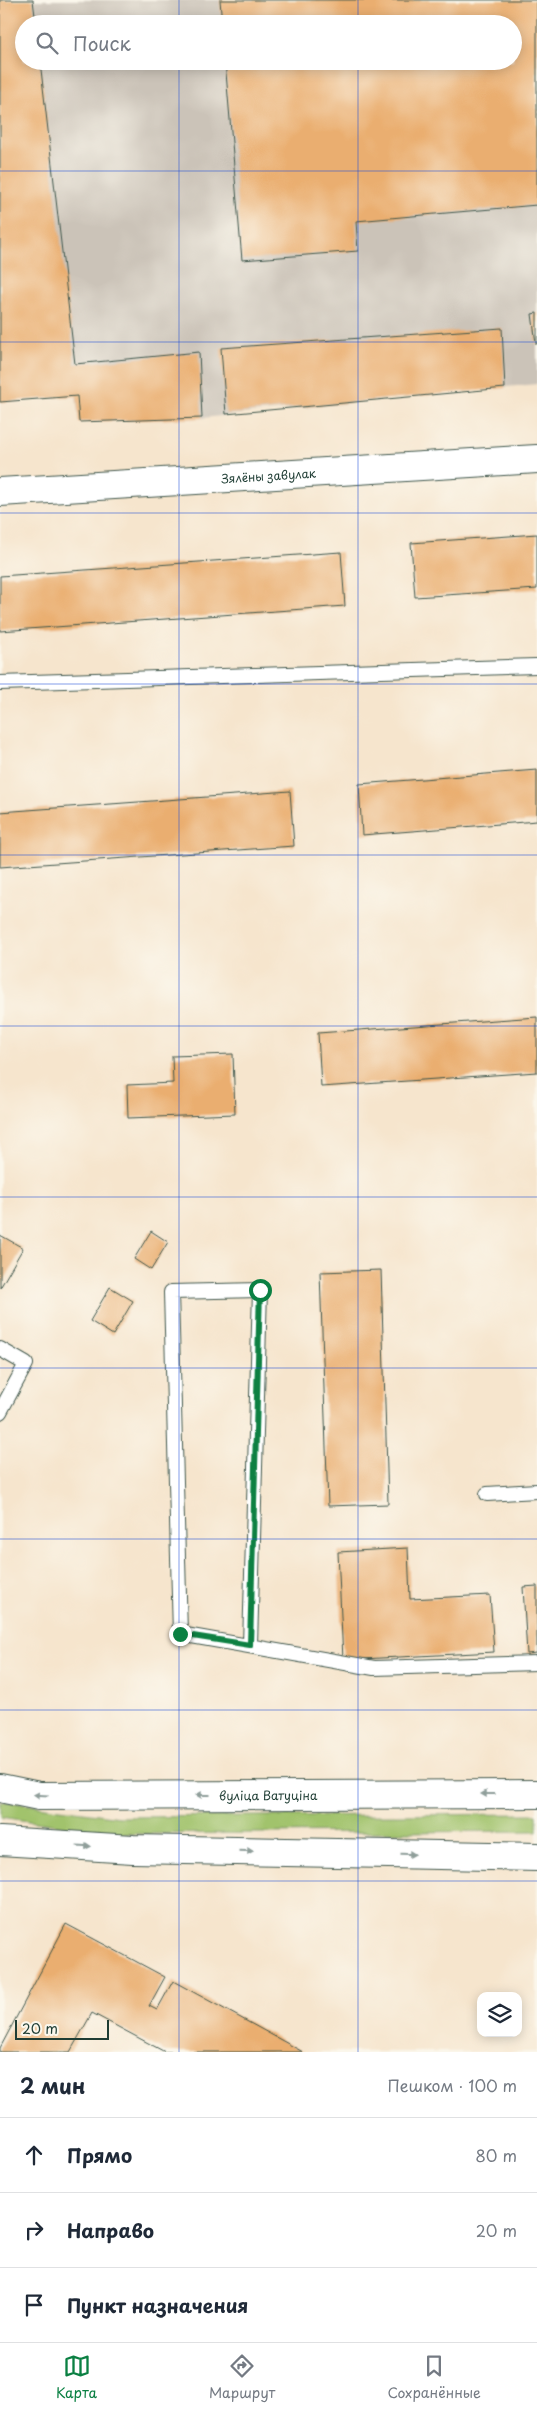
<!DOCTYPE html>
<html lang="ru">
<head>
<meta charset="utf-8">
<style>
  :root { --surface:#fff; --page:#f2f2f3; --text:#1f2937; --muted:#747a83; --line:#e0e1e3; --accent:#0b8043 }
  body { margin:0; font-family:"Playpen Sans",sans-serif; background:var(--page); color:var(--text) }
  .controls { position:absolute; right:15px; bottom:15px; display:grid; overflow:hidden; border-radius:10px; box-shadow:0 2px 12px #0003 }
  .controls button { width:45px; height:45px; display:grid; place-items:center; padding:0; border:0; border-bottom:1px solid var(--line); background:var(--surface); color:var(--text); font:25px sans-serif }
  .scale { position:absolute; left:15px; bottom:12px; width:94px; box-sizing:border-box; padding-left:5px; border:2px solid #1f3d34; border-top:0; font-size:14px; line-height:18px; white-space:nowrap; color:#1f3d34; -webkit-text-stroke:4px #fbf7ec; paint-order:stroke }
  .stop { position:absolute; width:15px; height:15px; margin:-11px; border:4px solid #0b8043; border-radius:50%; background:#fff }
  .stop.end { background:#0b8043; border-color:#fff; box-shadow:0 1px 5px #0008 }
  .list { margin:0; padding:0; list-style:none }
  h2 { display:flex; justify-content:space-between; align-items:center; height:65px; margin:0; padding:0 20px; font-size:21px }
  h2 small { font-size:16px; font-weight:400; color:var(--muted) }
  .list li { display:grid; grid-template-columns:32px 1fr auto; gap:15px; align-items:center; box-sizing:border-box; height:75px; padding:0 20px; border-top:1px solid var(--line) }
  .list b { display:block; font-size:19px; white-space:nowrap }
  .list em { font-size:16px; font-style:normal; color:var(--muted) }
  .icon { flex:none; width:28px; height:28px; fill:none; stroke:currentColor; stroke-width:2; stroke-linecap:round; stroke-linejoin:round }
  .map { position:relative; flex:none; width:537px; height:2052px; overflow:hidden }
  .search { position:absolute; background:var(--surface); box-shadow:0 2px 12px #0003; left:15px; right:15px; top:15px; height:55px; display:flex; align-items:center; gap:12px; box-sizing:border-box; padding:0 18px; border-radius:28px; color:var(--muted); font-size:19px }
  .sheet { height:290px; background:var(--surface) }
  nav { display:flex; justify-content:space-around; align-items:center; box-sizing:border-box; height:70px; border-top:1px solid var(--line); background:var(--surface); font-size:14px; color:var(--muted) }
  nav a { display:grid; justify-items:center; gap:2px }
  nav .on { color:var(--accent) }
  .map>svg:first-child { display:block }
  .industrial { fill:#cbc3b8; fill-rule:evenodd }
  .green { fill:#a1c36c; stroke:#608050 }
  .building { fill:#eaae6f }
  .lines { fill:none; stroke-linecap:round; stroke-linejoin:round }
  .service-casing { stroke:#3f564b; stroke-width:16 }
  .minor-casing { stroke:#3f564b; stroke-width:30 }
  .tertiary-casing { stroke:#3f564b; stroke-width:30 }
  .service { stroke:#fff; stroke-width:14 }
  .minor { stroke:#fff; stroke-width:28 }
  .tertiary { stroke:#fff; stroke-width:28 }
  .oneway { fill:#8f9e9a }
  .route { stroke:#0b8043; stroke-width:6 }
  .grid { fill:none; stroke:#1d4ed8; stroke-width:1; stroke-opacity:0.55 }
  .labels { text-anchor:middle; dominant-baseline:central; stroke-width:4; stroke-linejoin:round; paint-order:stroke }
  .street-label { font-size:12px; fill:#1f3d34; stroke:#fbf7ec }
</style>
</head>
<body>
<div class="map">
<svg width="537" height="2052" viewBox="0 0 537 2052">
  <rect width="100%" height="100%" fill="#fbf7ec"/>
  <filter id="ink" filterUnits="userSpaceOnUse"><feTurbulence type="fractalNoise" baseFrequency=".02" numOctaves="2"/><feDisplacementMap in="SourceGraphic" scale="10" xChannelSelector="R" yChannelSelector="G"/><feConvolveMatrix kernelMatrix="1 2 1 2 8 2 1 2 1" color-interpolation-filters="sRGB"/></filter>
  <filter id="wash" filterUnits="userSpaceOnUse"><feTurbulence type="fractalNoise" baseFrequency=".0096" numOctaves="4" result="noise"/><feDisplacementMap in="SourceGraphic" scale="20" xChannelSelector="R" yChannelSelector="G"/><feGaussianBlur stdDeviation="1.12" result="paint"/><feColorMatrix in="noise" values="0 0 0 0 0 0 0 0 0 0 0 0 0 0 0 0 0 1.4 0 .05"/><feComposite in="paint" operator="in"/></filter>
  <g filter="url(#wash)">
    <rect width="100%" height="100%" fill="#f6e5cd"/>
    <path class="industrial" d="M0 0H537V384L202 418 79 422 76 396 0 402ZM24 24H513V61H24Z"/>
    <polygon class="green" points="0,1801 120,1817 537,1814 537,1831 119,1834 0,1817"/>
    <g id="blocks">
      <g class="building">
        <polygon points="0,0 33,0 36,24 24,24 24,61 40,61 75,364 199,352 202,418 79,422 77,396 0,402"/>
        <polygon points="220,0 537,0 537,205 356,221 358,251 242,260 225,61 513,61 513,24 222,24"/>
        <polygon points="537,313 537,344 536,344 532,314"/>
        <polygon points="502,328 505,388 226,414 221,348"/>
        <polygon points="537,534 537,589 415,597 411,543"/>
        <polygon points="341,552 345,606 0,631 0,576"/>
        <polygon points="537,770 537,821 362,835 359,784"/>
        <polygon points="290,791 294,846 0,867 0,812"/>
        <polygon points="537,1017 537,1072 321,1087 318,1033"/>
        <polygon points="233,1054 235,1114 128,1118 127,1085 173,1083 172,1056"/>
        <polygon points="151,1231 168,1242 151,1270 134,1259"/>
        <polygon points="0,1235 23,1248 0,1288"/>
        <polygon points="381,1270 388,1504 328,1506 320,1272"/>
        <polygon points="110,1287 133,1301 113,1335 90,1321"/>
        <polygon points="408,1548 410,1599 490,1595 494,1652 343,1660 338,1552"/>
        <polygon points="537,1586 537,1653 527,1654 523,1587"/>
        <polygon points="66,1924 165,1977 149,2006 157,2010 173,1981 303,2052 165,2052 92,2013 70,2052 0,2052 0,2048"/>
      </g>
    </g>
  </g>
  <g filter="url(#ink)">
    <use href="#blocks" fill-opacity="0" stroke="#3f564b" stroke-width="1"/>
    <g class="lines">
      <g class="service-casing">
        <g id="service">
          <polyline points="0,683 537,666"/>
          <polyline points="0,1349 26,1364 0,1412"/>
          <polyline points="487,1494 537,1491"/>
          <polyline points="250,1645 260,1290 171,1292 180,1634 374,1668 537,1663"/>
        </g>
      </g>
      <g class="minor-casing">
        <g id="minor">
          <path id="s1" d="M0 492 537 459"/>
        </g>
      </g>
      <g class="tertiary-casing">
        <g id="tertiary">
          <path id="s2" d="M0 1788 39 1796 537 1794"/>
          <polyline points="0,1841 133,1849 537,1857"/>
        </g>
      </g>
      <use href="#service" class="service"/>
      <use href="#minor" class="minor"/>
      <use href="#tertiary" class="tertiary"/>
    </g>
    <defs><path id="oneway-solid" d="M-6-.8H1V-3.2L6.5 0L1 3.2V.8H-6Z" transform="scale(1.25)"/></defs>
    <g class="oneway">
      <use href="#oneway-solid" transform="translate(488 1794) rotate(180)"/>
      <use href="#oneway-solid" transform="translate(41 1795) rotate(-176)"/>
      <use href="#oneway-solid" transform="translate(203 1795) rotate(180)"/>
      <use href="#oneway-solid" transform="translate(84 1846) rotate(3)"/>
      <use href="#oneway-solid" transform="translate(246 1851) rotate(1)"/>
      <use href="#oneway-solid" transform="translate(408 1854) rotate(1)"/>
    </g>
  </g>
  <g class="lines" filter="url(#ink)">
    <polyline class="route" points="180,1634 250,1645 260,1290"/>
  </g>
  <path class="grid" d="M179 0V24M358 0V24M179 61V2052M358 61V2052M0 171H537M0 342H537M0 513H537M0 684H537M0 855H537M0 1026H537M0 1197H537M0 1368H537M0 1539H537M0 1710H537M0 1881H537"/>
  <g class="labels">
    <g class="street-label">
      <text stroke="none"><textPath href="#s1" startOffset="269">Зялёны завулак</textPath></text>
      <text stroke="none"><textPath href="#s2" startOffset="269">вуліца Ватуціна</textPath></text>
    </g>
  </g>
</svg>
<div class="controls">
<button><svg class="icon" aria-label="layers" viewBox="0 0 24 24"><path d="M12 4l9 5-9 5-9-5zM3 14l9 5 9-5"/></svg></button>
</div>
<div class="scale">20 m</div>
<div class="stop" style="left:260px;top:1290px"></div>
<div class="stop end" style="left:180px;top:1634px"></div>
<div class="search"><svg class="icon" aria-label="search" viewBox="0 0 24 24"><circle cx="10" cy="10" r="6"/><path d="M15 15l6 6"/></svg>Поиск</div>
</div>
<section class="sheet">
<h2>2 мин<small>Пешком · 100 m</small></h2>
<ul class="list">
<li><svg class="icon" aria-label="ahead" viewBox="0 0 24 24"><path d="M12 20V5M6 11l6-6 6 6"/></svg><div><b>Прямо</b></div><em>80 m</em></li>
<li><svg class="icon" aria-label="right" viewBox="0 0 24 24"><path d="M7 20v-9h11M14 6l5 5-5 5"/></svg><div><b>Направо</b></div><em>20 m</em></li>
<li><svg class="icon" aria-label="arrive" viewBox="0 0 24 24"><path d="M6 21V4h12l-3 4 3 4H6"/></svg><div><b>Пункт назначения</b></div></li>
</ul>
</section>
<nav>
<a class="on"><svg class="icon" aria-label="map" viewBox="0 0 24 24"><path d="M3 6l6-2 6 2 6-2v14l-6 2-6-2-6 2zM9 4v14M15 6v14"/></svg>Карта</a>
<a><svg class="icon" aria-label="directions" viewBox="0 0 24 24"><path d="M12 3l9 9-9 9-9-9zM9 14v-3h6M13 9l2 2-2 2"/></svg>Маршрут</a>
<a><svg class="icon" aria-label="saved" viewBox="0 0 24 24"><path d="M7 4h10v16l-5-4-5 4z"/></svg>Сохранённые</a>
</nav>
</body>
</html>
